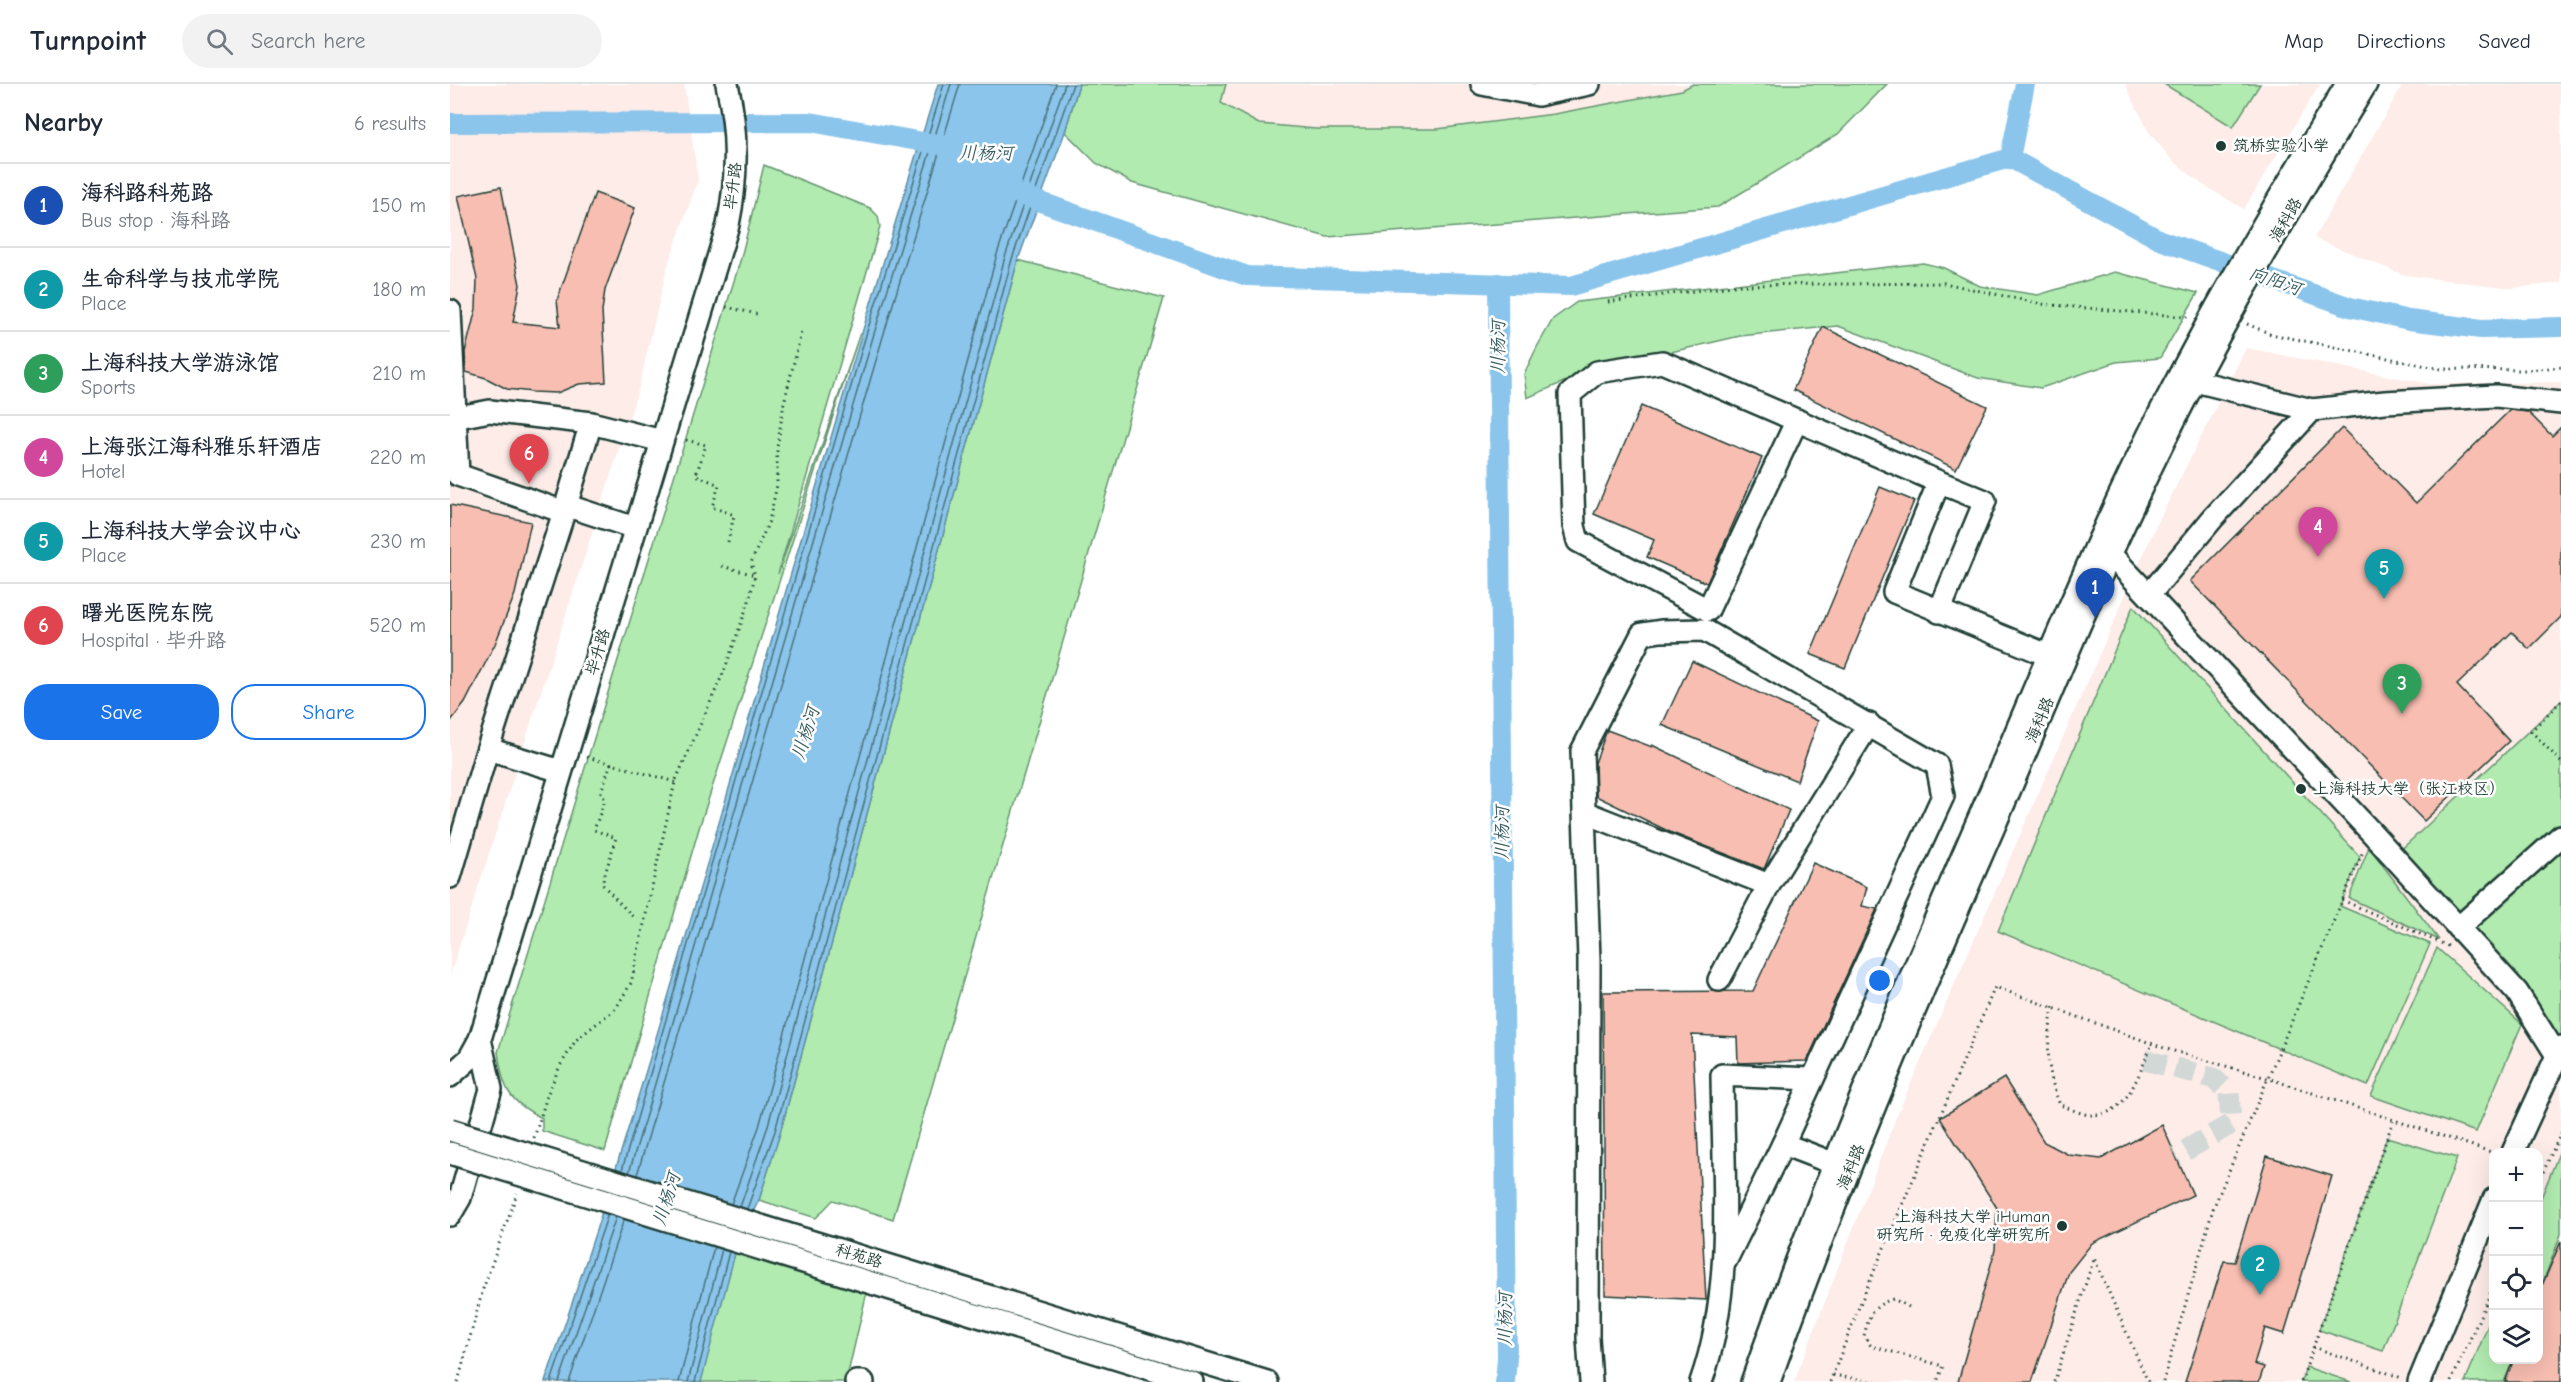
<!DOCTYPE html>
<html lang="en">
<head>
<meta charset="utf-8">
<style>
  :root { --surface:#fff; --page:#f2f2f3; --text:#1f2937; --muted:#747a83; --line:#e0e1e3; --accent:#1a73e8 }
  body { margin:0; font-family:"Comic Neue","LXGW WenKai TC",sans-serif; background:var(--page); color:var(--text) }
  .controls { position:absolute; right:18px; bottom:18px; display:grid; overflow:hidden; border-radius:12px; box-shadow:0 6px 24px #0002 }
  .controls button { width:54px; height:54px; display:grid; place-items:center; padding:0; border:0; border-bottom:2px solid var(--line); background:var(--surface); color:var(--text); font:30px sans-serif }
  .you { position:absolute; left:1430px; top:897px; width:21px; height:21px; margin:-15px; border:4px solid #fff; border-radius:50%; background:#1a73e8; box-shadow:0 0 0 9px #1a73e833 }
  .badge { display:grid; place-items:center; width:39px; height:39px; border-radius:50%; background:var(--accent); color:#fff; font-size:20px; font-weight:700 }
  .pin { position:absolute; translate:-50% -50px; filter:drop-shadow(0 2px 3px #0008) }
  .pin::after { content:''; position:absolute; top:32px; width:21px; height:18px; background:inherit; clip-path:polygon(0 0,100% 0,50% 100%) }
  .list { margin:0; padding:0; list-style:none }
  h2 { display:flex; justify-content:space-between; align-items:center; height:78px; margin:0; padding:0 24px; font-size:26px }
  h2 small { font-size:20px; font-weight:400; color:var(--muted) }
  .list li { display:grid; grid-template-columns:39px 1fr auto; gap:18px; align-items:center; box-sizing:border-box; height:84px; padding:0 24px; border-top:2px solid var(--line) }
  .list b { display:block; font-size:22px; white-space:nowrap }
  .list p { margin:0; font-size:20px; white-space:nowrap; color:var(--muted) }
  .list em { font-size:20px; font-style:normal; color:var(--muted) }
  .actions { display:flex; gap:12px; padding:18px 24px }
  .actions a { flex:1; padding:14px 0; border:2px solid var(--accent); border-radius:24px; text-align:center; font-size:21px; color:var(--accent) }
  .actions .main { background:var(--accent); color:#fff }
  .icon { flex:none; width:33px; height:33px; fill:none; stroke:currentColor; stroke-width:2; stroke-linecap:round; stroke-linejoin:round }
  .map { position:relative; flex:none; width:2111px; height:1298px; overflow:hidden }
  header { display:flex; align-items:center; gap:36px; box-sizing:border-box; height:84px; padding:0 30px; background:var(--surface); border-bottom:2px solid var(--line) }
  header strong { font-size:28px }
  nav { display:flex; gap:33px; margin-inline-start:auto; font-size:21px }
  .search { width:420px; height:54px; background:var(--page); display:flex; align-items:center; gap:15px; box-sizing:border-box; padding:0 21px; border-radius:33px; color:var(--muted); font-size:22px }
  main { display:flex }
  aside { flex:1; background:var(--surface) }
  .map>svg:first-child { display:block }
  .built { fill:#fdece8; fill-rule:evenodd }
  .green { fill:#b1ebb0; stroke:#689472; stroke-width:1.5 }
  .water { fill:#8bc5eb; stroke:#608fa2; stroke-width:1.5 }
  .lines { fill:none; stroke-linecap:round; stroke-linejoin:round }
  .shore { stroke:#4a737d; stroke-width:1.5 }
  .canal { stroke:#8bc5eb; stroke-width:20 }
  .building { fill:#f8beb2; stroke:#1f3d34; stroke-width:1.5 }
  .minor-tunnel { stroke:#d2d8d6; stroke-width:21; stroke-dasharray:21 10; stroke-linecap:butt }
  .minor-casing { stroke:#1f3d34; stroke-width:26 }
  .path { stroke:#1f3d34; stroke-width:3; stroke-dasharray:1.5 4.5; stroke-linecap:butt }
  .minor { stroke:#fff; stroke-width:21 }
  .minor-bridge-casing { stroke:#1f3d34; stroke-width:26; stroke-linecap:butt }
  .minor-bridge { stroke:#fff; stroke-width:21 }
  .poi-dot { fill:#1f3d34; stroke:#fff; stroke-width:2 }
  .labels { text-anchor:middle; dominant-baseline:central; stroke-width:5; stroke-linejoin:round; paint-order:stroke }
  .poi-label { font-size:16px; fill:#1f3d34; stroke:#fff; text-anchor:start }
  .street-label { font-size:16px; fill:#1f3d34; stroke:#fff }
  .water-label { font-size:18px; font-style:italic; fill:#3a5f62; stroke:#fff }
</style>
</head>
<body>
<header>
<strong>Turnpoint</strong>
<div class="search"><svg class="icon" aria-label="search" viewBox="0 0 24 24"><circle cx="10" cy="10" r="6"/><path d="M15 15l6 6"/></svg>Search here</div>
<nav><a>Map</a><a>Directions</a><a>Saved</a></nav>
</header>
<main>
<aside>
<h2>Nearby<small>6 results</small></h2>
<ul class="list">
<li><span class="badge" style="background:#1a4fb4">1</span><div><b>海科路科苑路</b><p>Bus stop · 海科路</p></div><em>150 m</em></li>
<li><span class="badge" style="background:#0f9aa8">2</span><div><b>生命科学与技术学院</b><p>Place</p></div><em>180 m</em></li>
<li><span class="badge" style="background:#2e9e5b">3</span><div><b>上海科技大学游泳馆</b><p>Sports</p></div><em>210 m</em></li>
<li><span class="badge" style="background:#d1479c">4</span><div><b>上海张江海科雅乐轩酒店</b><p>Hotel</p></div><em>220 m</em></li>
<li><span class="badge" style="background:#0f9aa8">5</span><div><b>上海科技大学会议中心</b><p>Place</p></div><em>230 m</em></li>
<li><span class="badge" style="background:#e0444e">6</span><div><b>曙光医院东院</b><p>Hospital · 毕升路</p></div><em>520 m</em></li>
</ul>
<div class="actions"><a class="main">Save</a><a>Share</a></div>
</aside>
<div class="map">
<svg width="2111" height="1298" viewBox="0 0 2111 1298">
  <rect width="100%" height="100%" fill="#fff"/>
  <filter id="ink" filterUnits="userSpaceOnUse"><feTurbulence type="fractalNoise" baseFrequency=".0167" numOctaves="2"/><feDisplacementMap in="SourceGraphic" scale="12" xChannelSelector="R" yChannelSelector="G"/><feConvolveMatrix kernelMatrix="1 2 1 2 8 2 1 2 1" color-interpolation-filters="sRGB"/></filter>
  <g filter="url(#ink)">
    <g class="built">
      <polygon points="0,0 234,0 248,96 217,184 189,303 0,891"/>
      <polygon points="776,0 1243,0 1232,6 1104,30 987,45 866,45 809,40 771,19"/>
      <polygon points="1675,0 1870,0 1794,125 1753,101 1721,75 1699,48"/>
      <polygon points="1953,0 2111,0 2111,199 2062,204 1954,191 1864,154"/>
      <path d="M1796 264 1980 300 2111 298V1298H1344L1447 1031 1705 444ZM2044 1068H2088V1276H2044Z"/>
    </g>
    <g class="green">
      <polygon points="629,0 776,0 771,19 809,40 866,45 987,45 1104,30 1232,6 1243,0 1437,0 1388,50 1268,123 877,153 682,99 646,79 615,48"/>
      <polygon points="1714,0 1810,0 1783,43"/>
      <path d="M314 81 420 124 428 132 430 143 328 490 410 249 250 741 155 1067 92 1047V1034C58 1017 53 1005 48 968L291 174Z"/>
      <polygon points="568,176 714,214 443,1135 383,1116 366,1134 309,1116 330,1049"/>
      <polygon points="1473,179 1494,184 1530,202 1588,211 1665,188 1748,209 1710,274 1666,278 1591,304 1528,294 1388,242 1290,252 1139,287 1077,314 1074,290 1087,263 1103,235 1127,218"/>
      <polygon points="1683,522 1910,773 1890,822 1980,860 1918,1002 1548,847"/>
      <polygon points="2111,617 2111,963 1943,773"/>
      <polygon points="1919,763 1989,856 1899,814"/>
      <polygon points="1987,864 2072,940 2026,1048 1921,1012"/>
      <polygon points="1937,1053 2007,1074 1933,1267 1869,1246"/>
      <polygon points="2111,1064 2111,1150 2089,1209 2089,1119"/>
      <polygon points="288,1158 419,1199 396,1298 249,1298"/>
      <polygon points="2043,1229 2044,1276 2063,1276 2054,1298 2015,1298"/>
      <polygon points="1856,1283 1901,1298 1851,1298"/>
    </g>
    <path class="water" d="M488 0H629L615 48 568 176 330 1049 309 1116 288 1158 251 1298H95C168 1090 229 878 290 666 354 443 419 221 488 0Z"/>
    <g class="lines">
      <g class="shore">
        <polyline points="172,1086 416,251 494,0"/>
        <polyline points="179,1089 423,253 501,0"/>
        <polyline points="187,1091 432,256 510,0"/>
        <polyline points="281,1120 309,1043 547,170 606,0"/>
        <polyline points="290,1123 317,1045 555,173 615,0"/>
        <polyline points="297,1125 325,1047 562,175 623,0"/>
        <polyline points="101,1298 158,1130"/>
        <polyline points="109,1298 166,1133"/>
        <polyline points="119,1298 174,1135"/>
        <polyline points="229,1298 264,1163"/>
        <polyline points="238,1298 272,1165"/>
        <polyline points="245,1298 279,1168"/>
      </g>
      <g class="canal">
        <polyline points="0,39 360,38 496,62"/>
        <polyline points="1560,74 1710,156 1900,223 1959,236 2031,245 2111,243"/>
        <polyline points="566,109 797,192 1121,202 1560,74 1575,0"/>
        <polyline points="1048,199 1057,1274 1055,1298"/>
      </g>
    </g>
    <g class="building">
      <polygon points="51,103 70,201 63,238 110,243 107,216 145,109 185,124 155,206 152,227 156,298 129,300 107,309 82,308 57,305 36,294 16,288 15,268 26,225 27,195 8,112"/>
      <polygon points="1373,243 1537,322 1506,385 1343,306"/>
      <polygon points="1191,322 1312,374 1257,499 1197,473 1204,456 1144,430"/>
      <polygon points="2060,326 2078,328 2102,352 2111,343 2111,533 2079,565 2062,548 2007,601 2059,657 1974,737 1740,497 1892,344 1966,419"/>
      <polygon points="1430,403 1464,417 1395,584 1360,570"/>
      <polygon points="0,421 81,438 65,510 45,560 15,619 0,638"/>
      <polygon points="1242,577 1368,637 1347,697 1212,641"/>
      <polygon points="1157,646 1202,663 1202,661 1339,726 1314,785 1222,749 1146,712 1145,679"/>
      <polygon points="1363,779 1417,803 1412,822 1427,825 1357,977 1288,979 1287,953 1242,951 1256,1216 1155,1211 1153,908 1303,907"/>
      <polygon points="1554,994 1594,1058 1619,1071 1651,1075 1712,1041 1743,1111 1642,1159 1619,1188 1582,1298 1508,1298 1545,1166 1547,1124 1490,1034"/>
      <polygon points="1817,1072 1882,1092 1834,1250 1815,1244 1804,1280 1814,1283 1809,1298 1735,1298 1774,1177 1785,1178"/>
      <polygon points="2111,1157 2111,1298 2055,1298 2064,1275 2088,1275 2088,1211"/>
    </g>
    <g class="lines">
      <polyline class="minor-tunnel" points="1695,976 1763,994 1779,1009 1781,1040 1726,1072"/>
      <g class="minor-casing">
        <g id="minor">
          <polyline points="1032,0 1088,11 1139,0"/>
          <polyline points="0,227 8,391 114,428 36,670 0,793"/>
          <polyline points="1745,297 1862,326"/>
          <polyline points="3,334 40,327 141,339 114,428"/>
          <polyline points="1347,336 1258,526 1128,457 1124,442 1120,310 1147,288 1212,278 1489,398"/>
          <polyline points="141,339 212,357"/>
          <polyline points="118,422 185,444"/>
          <polyline points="1660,470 1922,749 2067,908 2106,970"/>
          <polyline points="1699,511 1763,434 1862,326 1935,318 2046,312 2111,319"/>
          <polyline points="1489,528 1535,417 1489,398 1444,508 1600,572"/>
          <polyline points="38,665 111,687"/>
          <polyline points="1134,728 1319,801"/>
          <polyline points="2008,844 2111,752"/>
          <polyline points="1269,896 1319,801 1419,640"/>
          <path d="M0 992 19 975 30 955 278 141C288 92 288 48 277 0"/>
          <polyline points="2063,1068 2111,963"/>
          <polyline points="0,1131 10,1114 41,1005 30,955"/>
          <polyline points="1276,1176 1333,1060"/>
          <polyline points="499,1200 817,1298"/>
          <polyline points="493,1221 742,1298"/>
          <polyline points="406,1298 413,1298"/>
          <polyline points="1141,1298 1138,1254 1139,876 1132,667 1192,550 1211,547 1254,546 1487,681 1493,712 1333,1060 1385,1080"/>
          <path d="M1251 1298C1285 1202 1273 1092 1272 991L1362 995"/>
          <path d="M1302 1298C1371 1104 1451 913 1533 725 1587 600 1638 473 1699 350 1759 230 1828 115 1897 0"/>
          <path d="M1319 1298C1385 1111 1463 927 1543 745 1599 615 1651 483 1714 357 1775 234 1845 117 1916 0"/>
          <polyline points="1969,1298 2044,1115"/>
        </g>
      </g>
      <g class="path">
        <polyline points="1158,218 1291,201 1494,199 1591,220 1738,233"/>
        <polyline points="276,223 307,230"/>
        <polyline points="1797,240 1821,250 1991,285 2076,286 2111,283"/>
        <polyline points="236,356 256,361 246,391 269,401 262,423 284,431 278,458"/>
        <polyline points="272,482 305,491"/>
        <polyline points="2111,617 2081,647 2111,678"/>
        <polyline points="137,673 225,698"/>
        <polyline points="161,679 151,708 155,716 144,746 166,754 152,800 184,834"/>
        <polyline points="1892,816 2000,863"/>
        <path d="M1603 923C1597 962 1595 984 1610 1021 1619 1024 1632 1031 1642 1031 1678 1033 1690 986 1702 960"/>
        <polyline points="84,1054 98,1009 110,982 126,956 166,924 181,899 225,698 275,585 299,517 305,491 301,479 319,437 327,401 327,364 334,319 351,249"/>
        <polyline points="2088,1099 2111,1049"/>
        <path d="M1459 1223 1443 1215C1422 1222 1419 1231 1414 1252L1421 1262 1493 1282 1487 1298"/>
        <polyline points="1863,1263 1952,1294"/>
        <polyline points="1383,1291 1426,1298"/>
        <polyline points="8,1298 33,1205 67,1109"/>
        <polyline points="1380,1298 1411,1218 1545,903 1717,965 1817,994 2044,1069"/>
        <polyline points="1604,1298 1644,1174 1698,1298"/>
        <polyline points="1713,1298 1763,1125 1913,767"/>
        <polyline points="1851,1298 1943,1037"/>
        <polyline points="2001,1298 2044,1201"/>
      </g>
      <use href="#minor" class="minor"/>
      <g class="minor-bridge-casing">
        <g id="minor-bridge">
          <polyline points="0,1046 499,1200"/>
          <polyline points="0,1069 493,1221"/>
        </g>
      </g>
      <use href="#minor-bridge" class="minor-bridge"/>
    </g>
  </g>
  <g class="poi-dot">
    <circle cx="1771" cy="62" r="6"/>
    <circle cx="1851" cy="705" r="6"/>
    <circle cx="1612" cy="1142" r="6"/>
  </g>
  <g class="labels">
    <g class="poi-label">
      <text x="1783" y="62">筑桥实验小学</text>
      <text x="1863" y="705">上海科技大学（张江校区）</text>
      <text x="1600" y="1133" text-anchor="end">上海科技大学 iHuman<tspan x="1600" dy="18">研究所 · 免疫化学研究所</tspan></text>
    </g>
    <g class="street-label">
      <text transform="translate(283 102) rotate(-83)">毕升路</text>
      <text transform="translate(1836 136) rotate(-60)">海科路</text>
      <text transform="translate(148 568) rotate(-73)">毕升路</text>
      <text transform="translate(1590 636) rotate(-67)">海科路</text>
      <text transform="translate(1401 1083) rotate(-68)">海科路</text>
      <text transform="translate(409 1172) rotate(17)">科苑路</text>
    </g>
    <g class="water-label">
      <text x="536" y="69">川杨河</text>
      <text transform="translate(1825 197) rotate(19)">向阳河</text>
      <text transform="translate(1048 263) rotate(-90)">川杨河</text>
      <text transform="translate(356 649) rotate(-73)">川杨河</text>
      <text transform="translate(1052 749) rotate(-90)">川杨河</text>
      <text transform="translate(217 1115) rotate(-73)">川杨河</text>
      <text transform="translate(1055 1235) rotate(-90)">川杨河</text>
    </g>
  </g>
</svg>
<div class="controls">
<button>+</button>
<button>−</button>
<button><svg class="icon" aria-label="locate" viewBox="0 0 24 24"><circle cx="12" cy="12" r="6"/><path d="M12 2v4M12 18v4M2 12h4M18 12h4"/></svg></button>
<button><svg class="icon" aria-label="layers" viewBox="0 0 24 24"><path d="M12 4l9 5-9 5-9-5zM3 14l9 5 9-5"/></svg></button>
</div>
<div class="you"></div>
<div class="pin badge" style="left:1645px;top:534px;background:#1a4fb4">1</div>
<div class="pin badge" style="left:1810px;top:1211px;background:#0f9aa8">2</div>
<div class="pin badge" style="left:1952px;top:630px;background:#2e9e5b">3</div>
<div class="pin badge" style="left:1868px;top:473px;background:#d1479c">4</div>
<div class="pin badge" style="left:1934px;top:515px;background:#0f9aa8">5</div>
<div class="pin badge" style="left:79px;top:400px;background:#e0444e">6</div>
</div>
</main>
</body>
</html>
